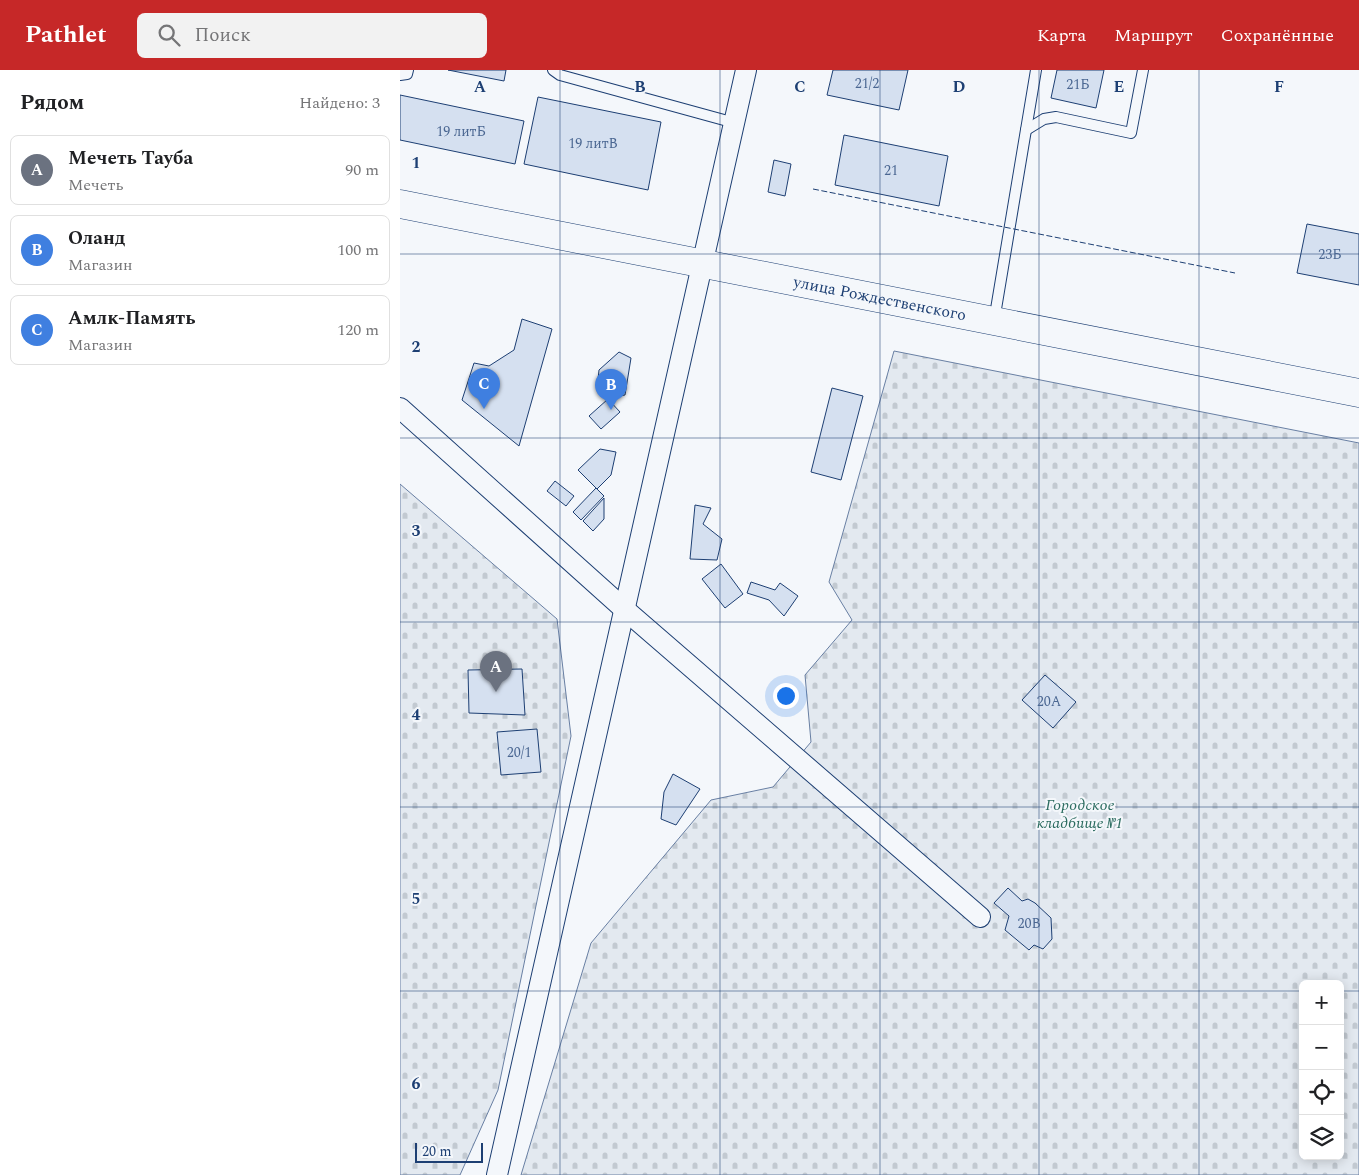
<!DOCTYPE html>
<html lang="ru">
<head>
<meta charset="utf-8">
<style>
  :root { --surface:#fff; --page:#f2f2f2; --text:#202124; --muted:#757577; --line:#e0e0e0; --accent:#c62828 }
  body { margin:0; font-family:Spectral,serif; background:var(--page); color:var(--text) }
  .controls { position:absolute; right:15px; bottom:15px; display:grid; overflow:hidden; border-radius:8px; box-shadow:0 2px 12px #0003 }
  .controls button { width:45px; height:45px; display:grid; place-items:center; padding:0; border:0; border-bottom:1px solid var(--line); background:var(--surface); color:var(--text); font:25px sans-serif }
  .scale { position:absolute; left:15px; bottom:12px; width:68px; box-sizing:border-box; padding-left:5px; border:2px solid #1d3f73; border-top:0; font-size:14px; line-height:18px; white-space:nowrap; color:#1d3f73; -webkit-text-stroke:4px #f4f7fb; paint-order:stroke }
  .you { position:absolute; left:385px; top:625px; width:18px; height:18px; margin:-12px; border:4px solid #fff; border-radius:50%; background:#1a73e8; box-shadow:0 0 0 8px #1a73e833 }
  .badge { display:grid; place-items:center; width:32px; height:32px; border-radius:50%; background:var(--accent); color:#fff; font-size:16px; font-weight:700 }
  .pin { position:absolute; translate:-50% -41px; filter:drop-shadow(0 1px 2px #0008) }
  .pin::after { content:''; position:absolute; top:26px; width:18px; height:15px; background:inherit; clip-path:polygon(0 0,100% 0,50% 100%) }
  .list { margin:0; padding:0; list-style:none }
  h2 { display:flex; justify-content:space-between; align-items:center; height:65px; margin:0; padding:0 20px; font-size:21px }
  h2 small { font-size:16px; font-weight:400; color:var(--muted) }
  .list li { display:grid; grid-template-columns:32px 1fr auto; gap:15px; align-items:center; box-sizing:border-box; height:70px; margin:0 10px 10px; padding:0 10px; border:1px solid var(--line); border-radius:8px }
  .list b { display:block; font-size:19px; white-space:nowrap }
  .list p { margin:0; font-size:16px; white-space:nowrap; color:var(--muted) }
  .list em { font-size:16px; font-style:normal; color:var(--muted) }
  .icon { flex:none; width:28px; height:28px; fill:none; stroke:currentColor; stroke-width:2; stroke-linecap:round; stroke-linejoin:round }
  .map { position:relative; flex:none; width:959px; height:1105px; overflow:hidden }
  header { display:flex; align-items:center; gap:30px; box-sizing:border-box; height:70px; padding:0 25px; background:var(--accent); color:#fff }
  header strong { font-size:24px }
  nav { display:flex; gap:28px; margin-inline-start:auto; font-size:18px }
  .search { width:350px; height:45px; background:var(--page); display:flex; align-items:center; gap:12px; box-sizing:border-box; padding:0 18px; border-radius:8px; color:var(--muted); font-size:19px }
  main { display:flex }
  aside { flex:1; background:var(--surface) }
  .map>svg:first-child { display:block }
  .cemetery { fill:url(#cemetery-stones); stroke:#687fa3; fill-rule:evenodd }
  .building { fill:#d5e0f0; stroke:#1d3f73 }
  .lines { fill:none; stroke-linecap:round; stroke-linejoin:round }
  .lane-casing { stroke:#1d3f73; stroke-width:12 }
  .street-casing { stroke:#1d3f73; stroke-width:22 }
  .secondary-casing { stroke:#1d3f73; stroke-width:29 }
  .lane { stroke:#f4f7fb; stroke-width:10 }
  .street { stroke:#f4f7fb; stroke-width:20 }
  .secondary { stroke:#f4f7fb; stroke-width:28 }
  .fence { stroke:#1d3f73; stroke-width:1; stroke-dasharray:6 2.5; stroke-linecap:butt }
  .grid { fill:none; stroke:#1d3f73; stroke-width:1; stroke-opacity:0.55 }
  .labels { text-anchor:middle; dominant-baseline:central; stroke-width:4; stroke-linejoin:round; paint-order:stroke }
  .number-label { font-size:14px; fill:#4b6792 }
  .street-label { font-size:16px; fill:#1d3f73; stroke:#f4f7fb }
  .park-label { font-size:16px; font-style:italic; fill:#2c6c60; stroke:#f4f7fb }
  .grid-label { font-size:16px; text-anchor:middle; font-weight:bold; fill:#1d3f73; stroke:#f4f7fb; stroke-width:4; stroke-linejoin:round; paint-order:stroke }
</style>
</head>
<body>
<header>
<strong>Pathlet</strong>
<div class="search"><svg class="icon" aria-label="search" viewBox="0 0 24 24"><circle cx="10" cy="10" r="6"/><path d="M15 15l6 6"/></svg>Поиск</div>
<nav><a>Карта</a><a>Маршрут</a><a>Сохранённые</a></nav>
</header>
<main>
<aside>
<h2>Рядом<small>Найдено: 3</small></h2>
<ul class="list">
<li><span class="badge" style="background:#6b7280">A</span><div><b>Мечеть Тауба</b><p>Мечеть</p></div><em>90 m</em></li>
<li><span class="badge" style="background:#3f7fe0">B</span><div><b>Оланд</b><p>Магазин</p></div><em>100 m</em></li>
<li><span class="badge" style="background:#3f7fe0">C</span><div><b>Амлк-Память</b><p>Магазин</p></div><em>120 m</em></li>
</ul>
</aside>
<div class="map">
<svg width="959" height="1105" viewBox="0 0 959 1105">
  <defs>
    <pattern id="cemetery-stones" width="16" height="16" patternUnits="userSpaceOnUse" patternTransform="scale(1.25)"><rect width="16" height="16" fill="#e3e9f0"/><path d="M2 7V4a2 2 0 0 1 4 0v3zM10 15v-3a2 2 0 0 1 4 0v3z" fill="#c2c9d1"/></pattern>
  </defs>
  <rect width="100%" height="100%" fill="#f4f7fb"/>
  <g class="cemetery">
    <path d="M494 281 959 373V1105H121L191 873 311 730 373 717 411 672 405 605 452 550 429 512ZM903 914H940V1086H903Z"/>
    <polygon points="0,414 157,549 171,666 98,1020 60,1105 0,1105"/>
  </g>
  <g class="building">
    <polygon points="48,0 106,0 104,11"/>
    <polygon points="433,0 508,0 499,40 427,25"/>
    <polygon points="657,0 704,0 696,38 651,28"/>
    <polygon points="0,25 124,51 115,94 0,70"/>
    <polygon points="138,27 261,52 248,120 124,94"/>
    <polygon points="444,65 548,86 539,136 435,115"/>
    <polygon points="374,90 391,94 385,126 368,122"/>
    <polygon points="907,154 959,164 959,215 897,203"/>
    <polygon points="122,249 152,259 119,376 62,330 74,293 89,296 114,280"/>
    <polygon points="219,282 231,288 225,325 212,327 197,319 199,300"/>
    <polygon points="432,318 463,326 441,410 411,402"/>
    <polygon points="208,329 220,342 201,359 189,346"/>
    <polygon points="200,379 216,382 211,405 197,419 178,400"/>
    <polygon points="155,411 174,426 166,436 147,421"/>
    <polygon points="196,418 204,426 181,450 173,442"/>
    <polygon points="204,428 204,449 193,461 183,451"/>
    <polygon points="295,435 311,438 303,454 322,469 317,490 290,489"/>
    <polygon points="321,494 343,524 325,538 302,509"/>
    <polygon points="351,512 375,520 380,513 398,526 384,546 369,530 347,523"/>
    <polygon points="122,599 125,645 69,643 68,600"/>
    <polygon points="645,605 676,632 653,658 622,630"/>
    <polygon points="137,659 141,702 101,705 97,662"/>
    <polygon points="273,704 300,719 276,755 261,749 264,722"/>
    <polygon points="608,818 622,831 628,829 635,833 651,848 652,869 643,879 634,875 629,880 605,860 609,846 594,833"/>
  </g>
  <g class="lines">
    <g class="lane-casing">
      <g id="lane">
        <polyline points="153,0 160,5 335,53"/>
        <polyline points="0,5 7,4 8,0"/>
        <polyline points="626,60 644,49 656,47 731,63 743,0"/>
        <polyline points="594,251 636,0"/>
      </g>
    </g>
    <g class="street-casing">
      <g id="street">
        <polyline points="0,338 223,538 580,847"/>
        <polyline points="97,1105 346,0"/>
      </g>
    </g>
    <g class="secondary-casing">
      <g id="secondary">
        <path id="s1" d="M0 134 959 323"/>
      </g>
    </g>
    <use href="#lane" class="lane"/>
    <use href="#street" class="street"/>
    <use href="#secondary" class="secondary"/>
    <polyline class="fence" points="413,119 835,203"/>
  </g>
  <path class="grid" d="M160 0V1105M320 0V1105M480 0V1105M639 0V1105M799 0V1105M0 184H959M0 368H959M0 552H959M0 737H959M0 921H903M940 921H959"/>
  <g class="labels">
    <g class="number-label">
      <text x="467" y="13">21/2</text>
      <text x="678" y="14">21Б</text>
      <text x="61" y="61">19 литБ</text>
      <text x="193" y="73">19 литВ</text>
      <text x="491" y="100">21</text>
      <text x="930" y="184">23Б</text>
      <text x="649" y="631">20А</text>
      <text x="119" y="682">20/1</text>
      <text x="629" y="853">20В</text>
    </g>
    <g class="street-label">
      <text stroke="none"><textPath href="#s1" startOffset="489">улица Рождественского</textPath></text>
    </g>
    <g class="park-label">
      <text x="680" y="735">Городское<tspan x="680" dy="18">кладбище №1</tspan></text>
    </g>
  </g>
  <g class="grid-label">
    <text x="80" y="22">A</text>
    <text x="240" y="22">B</text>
    <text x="400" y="22">C</text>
    <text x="559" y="22">D</text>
    <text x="719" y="22">E</text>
    <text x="879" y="22">F</text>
    <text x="16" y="98">1</text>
    <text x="16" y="282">2</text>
    <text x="16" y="466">3</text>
    <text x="16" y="650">4</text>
    <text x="16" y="834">5</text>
    <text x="16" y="1019">6</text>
  </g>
</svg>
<div class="controls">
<button>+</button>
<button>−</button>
<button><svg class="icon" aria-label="locate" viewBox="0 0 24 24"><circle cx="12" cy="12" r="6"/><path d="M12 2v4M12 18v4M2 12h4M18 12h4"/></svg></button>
<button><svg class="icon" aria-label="layers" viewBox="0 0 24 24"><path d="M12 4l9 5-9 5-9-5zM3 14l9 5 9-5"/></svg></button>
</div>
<div class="scale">20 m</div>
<div class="you"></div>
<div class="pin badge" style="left:96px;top:622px;background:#6b7280">A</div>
<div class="pin badge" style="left:211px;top:340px;background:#3f7fe0">B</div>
<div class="pin badge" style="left:84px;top:339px;background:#3f7fe0">C</div>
</div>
</main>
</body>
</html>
